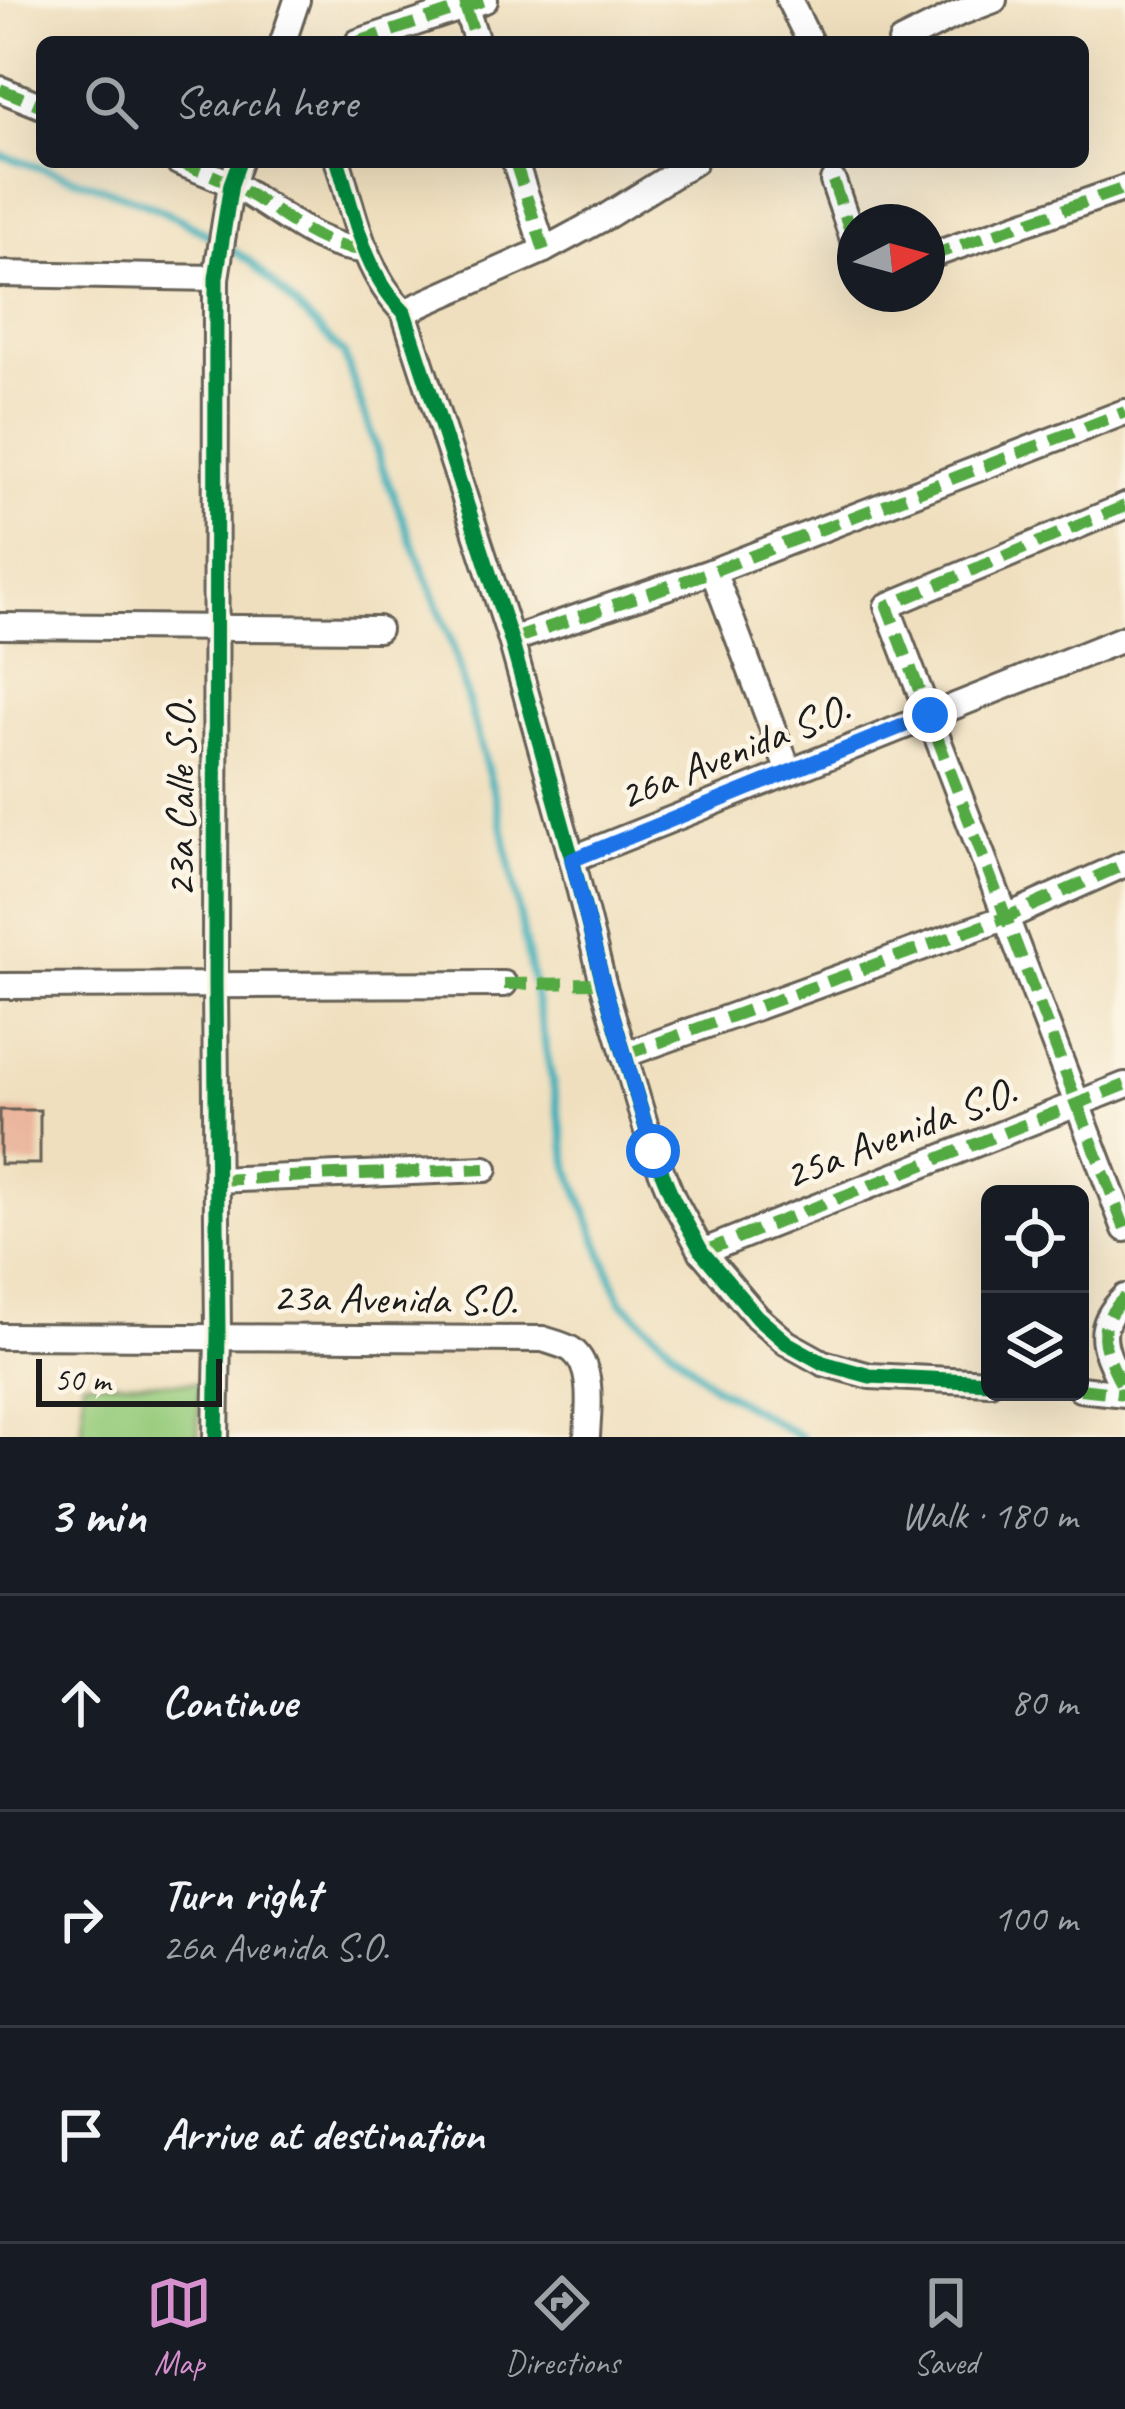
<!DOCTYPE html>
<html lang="en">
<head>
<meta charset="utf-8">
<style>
  :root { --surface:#171b24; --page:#20242c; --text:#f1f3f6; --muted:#9ea1a6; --line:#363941; --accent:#d690ce }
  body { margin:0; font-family:Caveat,sans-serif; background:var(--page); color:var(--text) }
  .controls { position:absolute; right:36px; bottom:36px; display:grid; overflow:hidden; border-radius:18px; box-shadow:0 12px 48px #0002 }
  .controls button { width:108px; height:108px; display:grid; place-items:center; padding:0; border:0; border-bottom:3px solid var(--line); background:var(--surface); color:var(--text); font:60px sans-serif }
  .compass { position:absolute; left:837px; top:204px; width:108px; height:108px; border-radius:50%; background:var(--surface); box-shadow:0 12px 48px #0002; rotate:84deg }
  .scale { position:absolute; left:36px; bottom:30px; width:186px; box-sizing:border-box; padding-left:12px; border:6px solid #1c1c1c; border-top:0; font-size:33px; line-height:42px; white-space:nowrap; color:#1c1c1c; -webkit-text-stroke:9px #fcf5e5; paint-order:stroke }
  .stop { position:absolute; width:36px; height:36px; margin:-27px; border:9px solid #1a73e8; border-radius:50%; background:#fff }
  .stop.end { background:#1a73e8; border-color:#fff; box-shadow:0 3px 12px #0008 }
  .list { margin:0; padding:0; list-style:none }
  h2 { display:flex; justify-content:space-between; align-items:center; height:156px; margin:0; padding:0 48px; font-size:51px }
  h2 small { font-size:39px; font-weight:400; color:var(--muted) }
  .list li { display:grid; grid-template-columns:78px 1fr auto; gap:36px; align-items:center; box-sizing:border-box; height:216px; padding:0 48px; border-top:3px solid var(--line) }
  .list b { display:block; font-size:45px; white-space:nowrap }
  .list p { margin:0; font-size:39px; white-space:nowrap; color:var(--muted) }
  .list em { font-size:39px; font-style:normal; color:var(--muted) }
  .icon { flex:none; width:66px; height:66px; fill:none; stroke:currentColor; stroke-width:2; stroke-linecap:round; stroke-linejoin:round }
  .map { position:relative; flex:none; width:1125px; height:1437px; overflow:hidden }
  .search { position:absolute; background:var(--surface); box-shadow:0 12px 48px #0002; left:36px; right:36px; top:36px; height:132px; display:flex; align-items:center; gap:30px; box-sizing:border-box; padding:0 42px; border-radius:18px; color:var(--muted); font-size:45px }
  .sheet { height:804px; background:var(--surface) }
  nav { display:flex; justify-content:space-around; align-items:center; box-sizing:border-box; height:168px; border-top:3px solid var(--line); background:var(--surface); font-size:33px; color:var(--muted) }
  nav a { display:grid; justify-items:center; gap:6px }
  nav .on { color:var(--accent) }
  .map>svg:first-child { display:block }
  .green { fill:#97cc7d; stroke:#5a744c; stroke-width:3 }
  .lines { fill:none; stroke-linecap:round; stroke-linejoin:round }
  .stream { stroke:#3eaeb8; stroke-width:8 }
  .building { fill:#eab59c }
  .street-casing { stroke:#666055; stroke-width:30 }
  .street { stroke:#fff; stroke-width:24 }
  .quiet { stroke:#52a943; stroke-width:12; stroke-dasharray:24 12; stroke-linecap:butt }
  .cycleway-casing { stroke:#fcf5e5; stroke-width:22 }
  .cycleway { stroke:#00873e; stroke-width:15 }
  .route { stroke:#1a73e8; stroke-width:15 }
  .labels { text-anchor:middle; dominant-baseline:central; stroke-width:9; stroke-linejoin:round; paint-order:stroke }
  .street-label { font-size:42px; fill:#1c1c1c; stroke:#fcf5e5 }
</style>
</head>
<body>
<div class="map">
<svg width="1125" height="1437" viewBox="0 0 1125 1437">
  <rect width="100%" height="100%" fill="#fcf5e5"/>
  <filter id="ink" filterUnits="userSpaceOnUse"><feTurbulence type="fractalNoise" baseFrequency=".00833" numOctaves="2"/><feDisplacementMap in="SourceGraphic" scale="24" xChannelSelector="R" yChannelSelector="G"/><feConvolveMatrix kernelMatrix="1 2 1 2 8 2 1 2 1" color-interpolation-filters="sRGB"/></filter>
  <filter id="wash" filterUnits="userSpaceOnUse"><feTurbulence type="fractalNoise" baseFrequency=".004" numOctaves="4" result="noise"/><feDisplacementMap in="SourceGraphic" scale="48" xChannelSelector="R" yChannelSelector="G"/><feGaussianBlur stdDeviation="2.7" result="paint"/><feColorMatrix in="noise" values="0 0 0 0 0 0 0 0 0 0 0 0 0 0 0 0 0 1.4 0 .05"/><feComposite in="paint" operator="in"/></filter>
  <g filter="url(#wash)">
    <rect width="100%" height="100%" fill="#efdfbe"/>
    <polygon class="green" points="83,1381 199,1383 198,1437 82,1437"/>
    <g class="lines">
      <g class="stream">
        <path d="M0 155C72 179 152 198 216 240"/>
        <polyline points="229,248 251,262 344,354 384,472 450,637 500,814 569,1167 621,1301 713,1386 801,1437"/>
      </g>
    </g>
    <g id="blocks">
      <rect class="building" x="0" y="1110" width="40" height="54"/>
    </g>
  </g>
  <g filter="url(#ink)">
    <use href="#blocks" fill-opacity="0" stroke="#666055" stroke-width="3"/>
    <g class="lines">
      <g class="street-casing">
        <g id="street">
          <polyline points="789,0 810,42"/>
          <polyline points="465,6 477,42"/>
          <polyline points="283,42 297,0"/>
          <polyline points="358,42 485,0"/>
          <polyline points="901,42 957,14 994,0"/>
          <polyline points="0,89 42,106"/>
          <path d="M178 162C196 169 214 175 231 184 275 206 315 249 366 250"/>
          <path d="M338 162C354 214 364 272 404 312L511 640 572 859 603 983 653 1151 673 1199 702 1252 757 1317 787 1343 823 1363 870 1376 990 1382"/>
          <polyline points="515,162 544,250"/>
          <polyline points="833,181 855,245"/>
          <polyline points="927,257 1125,188"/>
          <polyline points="0,274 216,278"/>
          <polyline points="404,312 544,250 607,216 694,162"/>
          <polyline points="1125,506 887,606 1125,1229"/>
          <polyline points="713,571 789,772"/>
          <polyline points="0,626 378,629"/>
          <polyline points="511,640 713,571 1125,412"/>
          <polyline points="572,859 1125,638"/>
          <polyline points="0,986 504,984"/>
          <polyline points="624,1055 1007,917 1125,864"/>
          <polyline points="216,1180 485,1169"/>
          <polyline points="702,1252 1125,1085"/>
          <path d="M1125 1297C1088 1332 1108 1353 1125 1393"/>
          <path d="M0 1336 543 1339C551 1342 565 1345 572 1350 595 1368 588 1411 587 1437"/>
          <polyline points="1080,1389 1125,1394"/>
          <polyline points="216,1437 218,1336 215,984 216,278 231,184 239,162"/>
        </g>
      </g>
      <use href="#street" class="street"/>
      <g class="quiet">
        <polyline points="465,6 477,42"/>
        <polyline points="358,42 485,0"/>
        <polyline points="0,89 42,106"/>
        <path d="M178 162C196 169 214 175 231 184 275 206 315 249 366 250"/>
        <polyline points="515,162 544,250"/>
        <polyline points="833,181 855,245"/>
        <polyline points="927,257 1125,188"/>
        <polyline points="1125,506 887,606 1125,1229"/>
        <polyline points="511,640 713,571 1125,412"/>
        <polyline points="504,984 603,983"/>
        <polyline points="624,1055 1007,917 1125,864"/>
        <polyline points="216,1180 485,1169"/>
        <polyline points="702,1252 1125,1085"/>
        <path d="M1125 1297C1088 1332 1108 1353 1125 1393"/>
        <polyline points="1080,1389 1125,1394"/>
      </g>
      <g class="cycleway-casing">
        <g id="cycleway">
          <path d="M338 162C354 214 364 272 404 312L511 640 572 859 603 983 653 1151 673 1199 702 1252 757 1317 787 1343 823 1363 870 1376 990 1382"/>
          <polyline points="216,1437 218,1336 215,984 216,278 231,184 239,162"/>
        </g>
      </g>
      <use href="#cycleway" class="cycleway"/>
    </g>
  </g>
  <g class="lines" filter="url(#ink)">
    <polyline class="route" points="653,1151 603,982 572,860 930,715"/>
  </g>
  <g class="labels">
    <g class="street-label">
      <text transform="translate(734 752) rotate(-22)">26a Avenida S.O.</text>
      <text transform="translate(180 798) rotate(-90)">23a Calle S.O.</text>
      <text transform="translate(900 1133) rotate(-21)">25a Avenida S.O.</text>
      <text transform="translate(395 1299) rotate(1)">23a Avenida S.O.</text>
    </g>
  </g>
</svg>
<div class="controls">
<button><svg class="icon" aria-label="locate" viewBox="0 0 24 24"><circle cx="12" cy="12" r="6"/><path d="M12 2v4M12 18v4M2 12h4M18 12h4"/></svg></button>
<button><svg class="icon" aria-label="layers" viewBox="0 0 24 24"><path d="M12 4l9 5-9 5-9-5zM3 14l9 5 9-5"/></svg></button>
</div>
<svg class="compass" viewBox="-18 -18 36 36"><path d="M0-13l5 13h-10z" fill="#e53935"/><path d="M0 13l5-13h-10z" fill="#9ea1a6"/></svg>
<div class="scale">50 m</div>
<div class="stop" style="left:653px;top:1151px"></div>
<div class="stop end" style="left:930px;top:715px"></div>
<div class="search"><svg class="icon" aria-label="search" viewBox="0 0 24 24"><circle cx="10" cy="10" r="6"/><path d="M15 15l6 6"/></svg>Search here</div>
</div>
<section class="sheet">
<h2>3 min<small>Walk · 180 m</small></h2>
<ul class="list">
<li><svg class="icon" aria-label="ahead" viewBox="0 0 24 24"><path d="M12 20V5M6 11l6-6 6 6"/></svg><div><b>Continue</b></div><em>80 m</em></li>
<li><svg class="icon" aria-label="right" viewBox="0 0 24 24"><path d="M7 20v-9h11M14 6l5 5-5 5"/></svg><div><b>Turn right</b><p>26a Avenida S.O.</p></div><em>100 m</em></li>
<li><svg class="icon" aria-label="arrive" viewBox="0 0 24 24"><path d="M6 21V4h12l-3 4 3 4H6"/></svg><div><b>Arrive at destination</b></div></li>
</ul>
</section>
<nav>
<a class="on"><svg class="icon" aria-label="map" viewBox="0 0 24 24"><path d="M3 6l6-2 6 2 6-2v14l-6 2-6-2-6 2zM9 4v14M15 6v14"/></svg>Map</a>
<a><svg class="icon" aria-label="directions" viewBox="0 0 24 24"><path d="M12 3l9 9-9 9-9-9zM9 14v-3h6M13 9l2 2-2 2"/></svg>Directions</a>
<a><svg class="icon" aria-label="saved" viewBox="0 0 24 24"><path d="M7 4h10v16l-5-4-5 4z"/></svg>Saved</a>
</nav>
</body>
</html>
